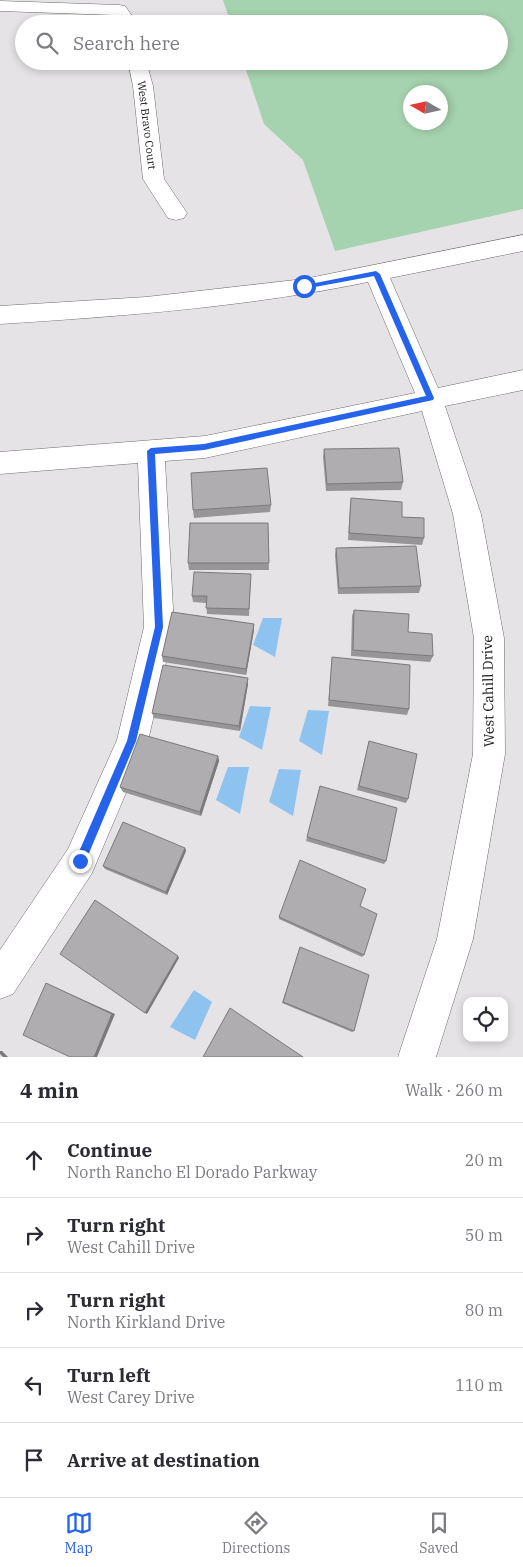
<!DOCTYPE html>
<html lang="en">
<head>
<meta charset="utf-8">
<style>
  :root { --surface:#fff; --page:#f7f7f7; --text:#2b2b33; --muted:#7c7c81; --line:#e1e1e2; --accent:#2563eb }
  body { margin:0; font-family:"IBM Plex Serif",serif; background:var(--page); color:var(--text) }
  .controls { position:absolute; right:15px; bottom:15px; display:grid; overflow:hidden; border-radius:10px; box-shadow:0 2px 8px #0003 }
  .controls button { width:45px; height:45px; display:grid; place-items:center; padding:0; border:0; border-bottom:1px solid var(--line); background:var(--surface); color:var(--text); font:25px sans-serif }
  .compass { position:absolute; left:403px; top:85px; width:45px; height:45px; border-radius:50%; background:var(--surface); box-shadow:0 2px 8px #0003; rotate:279deg }
  .stop { position:absolute; width:15px; height:15px; margin:-11px; border:4px solid #2563eb; border-radius:50%; background:#fff }
  .stop.end { background:#2563eb; border-color:#fff; box-shadow:0 1px 5px #0008 }
  .list { margin:0; padding:0; list-style:none }
  h2 { display:flex; justify-content:space-between; align-items:center; height:65px; margin:0; padding:0 20px; font-size:21px }
  h2 small { font-size:16px; font-weight:400; color:var(--muted) }
  .list li { display:grid; grid-template-columns:32px 1fr auto; gap:15px; align-items:center; box-sizing:border-box; height:75px; padding:0 20px; border-top:1px solid var(--line) }
  .list b { display:block; font-size:19px; white-space:nowrap }
  .list p { margin:0; font-size:16px; white-space:nowrap; color:var(--muted) }
  .list em { font-size:16px; font-style:normal; color:var(--muted) }
  .icon { flex:none; width:28px; height:28px; fill:none; stroke:currentColor; stroke-width:2; stroke-linecap:round; stroke-linejoin:round }
  .map { position:relative; flex:none; width:523px; height:1057px; overflow:hidden }
  .search { position:absolute; background:var(--surface); box-shadow:0 2px 8px #0003; left:15px; right:15px; top:15px; height:55px; display:flex; align-items:center; gap:12px; box-sizing:border-box; padding:0 18px; border-radius:28px; color:var(--muted); font-size:19px }
  .sheet { height:440px; background:var(--surface) }
  nav { display:flex; justify-content:space-around; align-items:center; box-sizing:border-box; height:70px; border-top:1px solid var(--line); background:var(--surface); font-size:14px; color:var(--muted) }
  nav a { display:grid; justify-items:center; gap:2px }
  nav .on { color:var(--accent) }
  .map>svg:first-child { display:block }
  .green { fill:#a5d2af; fill-rule:evenodd }
  .water { fill:#8ec2ef }
  .lines { fill:none; stroke-linecap:round; stroke-linejoin:round }
  .minor-casing { stroke:#6e6b6f; stroke-width:1 }
  .minor { fill:#fff; fill-rule:evenodd }
  .wall { fill:#979598 }
  .shaded-wall { fill:#7b797c }
  .building { fill:#b0adb1; stroke:#7b797c }
  .route { fill:#2563eb }
  .labels { text-anchor:middle; dominant-baseline:central; stroke-width:4; stroke-linejoin:round; paint-order:stroke }
  .far-street-label { font-size:11px; fill:#171618; stroke:#fff }
  .street-label { font-size:14px; fill:#171618; stroke:#fff }
</style>
</head>
<body>
<div class="map">
<svg width="523" height="1057" viewBox="0 0 523 1057">
  <rect width="100%" height="100%" fill="#e6e3e7"/>
  <path class="green" d="M223 0H523V209L335 251 303 160 264 124 243 61H499V24H231ZM410 92H440V122H410Z"/>
  <g class="water">
    <polygon points="263,618 282,618 275,657 253,645"/>
    <polygon points="250,706 271,707 262,750 239,737"/>
    <polygon points="308,710 329,711 322,755 299,741"/>
    <polygon points="228,767 249,767 240,814 216,800"/>
    <polygon points="279,769 301,770 293,816 269,802"/>
    <polygon points="194,990 212,1002 195,1040 170,1027"/>
  </g>
  <g class="lines">
    <g class="minor-casing">
      <g id="minor">
        <polygon points="0,1 119,5 125,6 138,24 120,24 114,15 0,11"/>
        <polygon points="128,61 146,61 153,86 164,179 187,213 184,218 176,220 168,218 143,179 133,86"/>
        <path d="M523 235V251L390 278 438 388 523 370V390L445 406 481 514 504 638 505 754 473 939 436 1057H398L437 939 473 754 474 638 453 514 422 411 205 458 165 461 174 627 148 741 92 873 13 994 0 999V950L68 849 117 740 144 627 138 463 0 474V452L205 436 415 393 368 282C247 307 124 316 0 324V306L146 297 304 279Z"/>
      </g>
    </g>
    <use href="#minor" class="minor"/>
  </g>
  <g class="wall">
    <polygon points="324,449 403,482 401,490 326,491 323,457"/>
    <polygon points="351,498 424,538 422,545 348,540 350,505"/>
    <polygon points="271,505 270,512 194,518 193,510"/>
    <polygon points="268,523 269,570 189,570 188,563"/>
    <polygon points="336,548 421,586 419,593 338,594 335,555"/>
    <polygon points="251,574 249,616 207,614 206,603 193,602 192,596"/>
    <polygon points="354,610 408,632 433,656 430,662 351,656 352,616"/>
    <polygon points="254,630 246,675 163,662 162,656"/>
    <polygon points="332,657 409,709 407,715 328,706"/>
    <polygon points="248,678 248,684 240,731 154,718 152,713"/>
    <polygon points="369,741 408,799 406,803 357,790"/>
    <polygon points="218,756 219,761 201,816 123,792 120,787"/>
    <polygon points="320,786 386,861 384,864 306,841"/>
    <polygon points="185,848 186,851 167,895 105,869 103,866"/>
    <polygon points="360,906 364,955 362,957 279,919 279,917"/>
    <polygon points="300,947 354,1031 352,1032 282,1003"/>
  </g>
  <g class="shaded-wall">
    <polygon points="254,624 254,630 246,675 246,669"/>
    <polygon points="248,678 248,684 240,731 239,726"/>
    <polygon points="218,756 219,761 201,816 200,812"/>
    <polygon points="185,848 186,851 167,895 166,892"/>
    <polygon points="178,956 179,958 147,1014 145,1013"/>
    <polygon points="50,985 115,1014 97,1057 94,1057"/>
    <polygon points="0,1051 2,1051 8,1057 3,1057 0,1054"/>
  </g>
  <g class="building">
    <polygon points="399,448 403,482 327,484 324,449"/>
    <polygon points="267,468 271,505 193,510 191,473"/>
    <polygon points="351,498 402,502 402,517 424,518 424,538 349,533"/>
    <polygon points="190,523 268,523 269,563 188,563"/>
    <polygon points="416,546 421,586 339,588 336,548"/>
    <polygon points="194,572 251,574 249,609 206,608 207,596 192,596"/>
    <polygon points="354,610 409,614 408,632 432,634 433,656 353,650"/>
    <polygon points="172,612 254,624 246,669 162,656"/>
    <polygon points="332,657 410,665 409,709 329,700"/>
    <polygon points="163,665 248,678 239,726 152,713"/>
    <polygon points="140,734 218,756 200,812 120,787"/>
    <polygon points="369,741 417,754 408,799 359,786"/>
    <polygon points="320,786 397,808 386,861 307,837"/>
    <polygon points="123,822 185,848 166,892 103,866"/>
    <polygon points="300,860 366,889 360,906 377,914 364,955 279,917"/>
    <polygon points="95,900 178,956 145,1013 60,954"/>
    <polygon points="300,947 369,975 354,1031 283,1002"/>
    <polygon points="46,983 112,1014 94,1057 70,1057 23,1035"/>
    <polygon points="230,1008 303,1057 203,1057"/>
  </g>
  <polygon class="route" points="376,271 380,274 434,398 433,400 204,450 155,454 163,627 136,741 84,865 77,865 75,861 127,741 155,627 147,451 151,448 204,444 426,396 374,276 304,289 300,286"/>
  <g class="labels">
    <g class="far-street-label">
      <text transform="translate(147 125) rotate(83)">West Bravo Court</text>
    </g>
    <g class="street-label">
      <text transform="translate(488 691) rotate(-91)">West Cahill Drive</text>
    </g>
  </g>
</svg>
<div class="controls">
<button><svg class="icon" aria-label="locate" viewBox="0 0 24 24"><circle cx="12" cy="12" r="6"/><path d="M12 2v4M12 18v4M2 12h4M18 12h4"/></svg></button>
</div>
<svg class="compass" viewBox="-18 -18 36 36"><path d="M0-13l5 13h-10z" fill="#e53935"/><path d="M0 13l5-13h-10z" fill="#7c7c81"/></svg>
<div class="stop" style="left:304px;top:286px"></div>
<div class="stop end" style="left:80px;top:861px"></div>
<div class="search"><svg class="icon" aria-label="search" viewBox="0 0 24 24"><circle cx="10" cy="10" r="6"/><path d="M15 15l6 6"/></svg>Search here</div>
</div>
<section class="sheet">
<h2>4 min<small>Walk · 260 m</small></h2>
<ul class="list">
<li><svg class="icon" aria-label="ahead" viewBox="0 0 24 24"><path d="M12 20V5M6 11l6-6 6 6"/></svg><div><b>Continue</b><p>North Rancho El Dorado Parkway</p></div><em>20 m</em></li>
<li><svg class="icon" aria-label="right" viewBox="0 0 24 24"><path d="M7 20v-9h11M14 6l5 5-5 5"/></svg><div><b>Turn right</b><p>West Cahill Drive</p></div><em>50 m</em></li>
<li><svg class="icon" aria-label="right" viewBox="0 0 24 24"><path d="M7 20v-9h11M14 6l5 5-5 5"/></svg><div><b>Turn right</b><p>North Kirkland Drive</p></div><em>80 m</em></li>
<li><svg class="icon" aria-label="left" viewBox="0 0 24 24"><path d="M17 20v-9H6M10 6l-5 5 5 5"/></svg><div><b>Turn left</b><p>West Carey Drive</p></div><em>110 m</em></li>
<li><svg class="icon" aria-label="arrive" viewBox="0 0 24 24"><path d="M6 21V4h12l-3 4 3 4H6"/></svg><div><b>Arrive at destination</b></div></li>
</ul>
</section>
<nav>
<a class="on"><svg class="icon" aria-label="map" viewBox="0 0 24 24"><path d="M3 6l6-2 6 2 6-2v14l-6 2-6-2-6 2zM9 4v14M15 6v14"/></svg>Map</a>
<a><svg class="icon" aria-label="directions" viewBox="0 0 24 24"><path d="M12 3l9 9-9 9-9-9zM9 14v-3h6M13 9l2 2-2 2"/></svg>Directions</a>
<a><svg class="icon" aria-label="saved" viewBox="0 0 24 24"><path d="M7 4h10v16l-5-4-5 4z"/></svg>Saved</a>
</nav>
</body>
</html>
